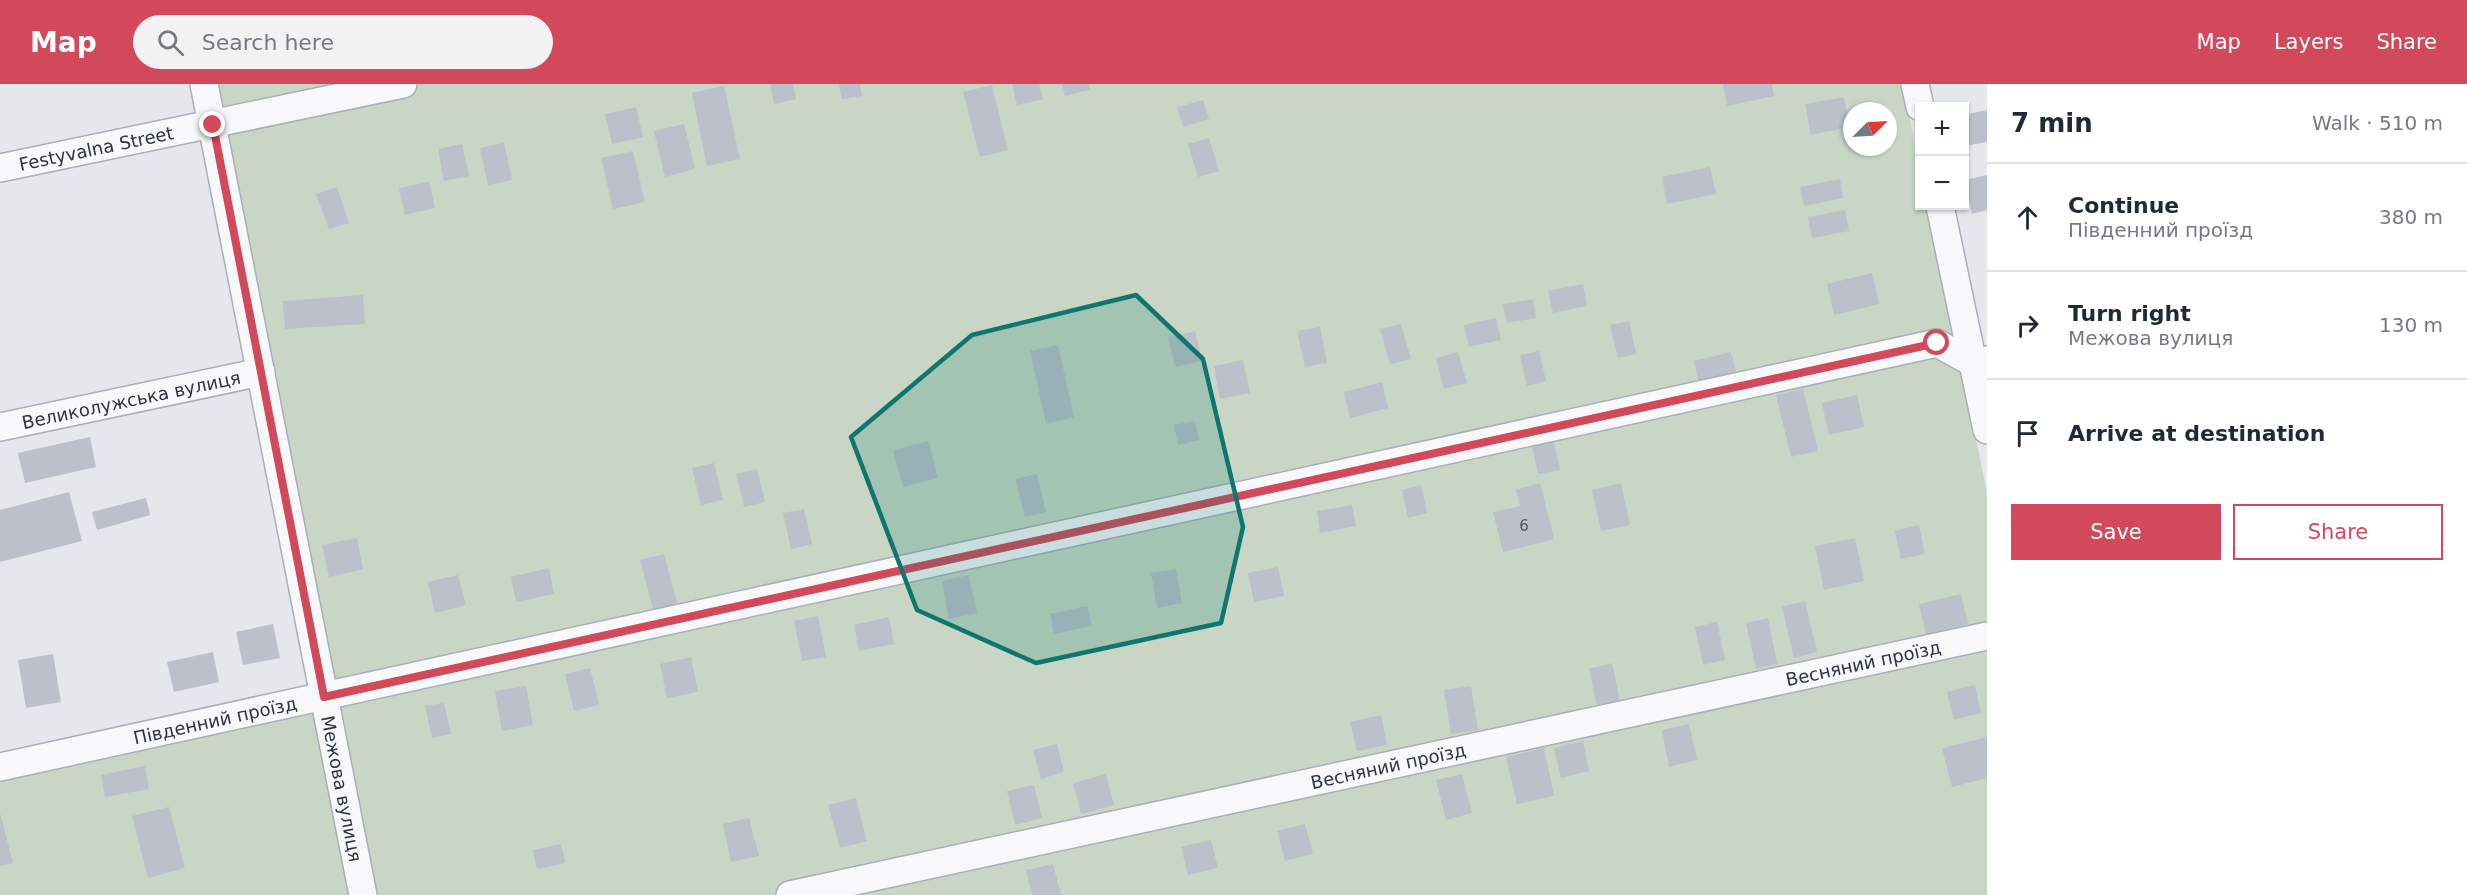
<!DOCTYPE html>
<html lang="en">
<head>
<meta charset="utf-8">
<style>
  :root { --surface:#fff; --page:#f2f2f3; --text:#1f2937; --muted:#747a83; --line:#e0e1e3; --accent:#d1495b }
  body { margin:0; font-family:"DejaVu Sans",sans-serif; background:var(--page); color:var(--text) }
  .controls { position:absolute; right:18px; top:18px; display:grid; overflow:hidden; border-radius:0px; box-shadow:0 2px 4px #0004 }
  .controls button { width:54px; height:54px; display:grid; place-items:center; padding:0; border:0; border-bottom:2px solid var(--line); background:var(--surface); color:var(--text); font:30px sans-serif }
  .compass { position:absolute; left:1843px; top:18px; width:54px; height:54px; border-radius:50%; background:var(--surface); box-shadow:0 2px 4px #0004; rotate:66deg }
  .stop { position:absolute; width:18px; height:18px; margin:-14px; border:4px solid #d1495b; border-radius:50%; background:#fff }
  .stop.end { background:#d1495b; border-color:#fff; box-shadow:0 2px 6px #0008 }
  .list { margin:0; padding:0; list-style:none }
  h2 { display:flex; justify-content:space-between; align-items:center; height:78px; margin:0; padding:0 24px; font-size:26px }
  h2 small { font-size:20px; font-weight:400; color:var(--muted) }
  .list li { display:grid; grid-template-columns:39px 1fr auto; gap:18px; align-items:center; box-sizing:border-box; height:108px; padding:0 24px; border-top:2px solid var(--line) }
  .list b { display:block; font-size:22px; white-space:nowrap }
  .list p { margin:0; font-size:20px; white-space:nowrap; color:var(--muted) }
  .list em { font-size:20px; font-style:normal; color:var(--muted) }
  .actions { display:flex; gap:12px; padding:18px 24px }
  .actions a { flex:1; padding:14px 0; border:2px solid var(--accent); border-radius:0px; text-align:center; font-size:21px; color:var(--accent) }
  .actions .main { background:var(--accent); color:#fff }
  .icon { flex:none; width:33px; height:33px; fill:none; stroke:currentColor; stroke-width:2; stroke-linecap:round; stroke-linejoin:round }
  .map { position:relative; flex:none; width:1987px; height:811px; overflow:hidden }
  header { display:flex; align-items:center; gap:36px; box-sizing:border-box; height:84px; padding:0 30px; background:var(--accent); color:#fff }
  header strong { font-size:28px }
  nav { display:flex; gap:33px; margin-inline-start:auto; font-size:21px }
  .search { width:420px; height:54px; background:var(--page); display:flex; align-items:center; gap:15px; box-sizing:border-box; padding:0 21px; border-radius:33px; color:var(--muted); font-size:22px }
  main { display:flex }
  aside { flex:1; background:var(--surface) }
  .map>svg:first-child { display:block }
  .green { fill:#c9d6c5; fill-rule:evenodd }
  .building { fill:#bbc0ca }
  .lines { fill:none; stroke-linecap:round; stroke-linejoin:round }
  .minor-casing { stroke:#a9aeb7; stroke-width:30 }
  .minor { stroke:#f7f8fa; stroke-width:27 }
  .route { stroke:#d1495b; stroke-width:8 }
  .marked { fill:#0f766e; fill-opacity:0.2; stroke:#0f766e; stroke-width:4.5; stroke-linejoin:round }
  .labels { text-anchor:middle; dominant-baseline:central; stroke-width:6; stroke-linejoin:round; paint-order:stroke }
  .number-label { font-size:15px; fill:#4f5766 }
  .street-label { font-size:18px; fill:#2b3445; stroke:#f4f6f9 }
</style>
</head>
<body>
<header>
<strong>Map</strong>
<div class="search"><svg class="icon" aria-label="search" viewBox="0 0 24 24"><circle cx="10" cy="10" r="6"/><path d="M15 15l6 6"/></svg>Search here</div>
<nav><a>Map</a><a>Layers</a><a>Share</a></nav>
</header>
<main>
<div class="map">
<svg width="1987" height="811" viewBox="0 0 1987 811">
  <rect width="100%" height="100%" fill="#e4e7ec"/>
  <path class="green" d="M204 0H1903L1919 82 1920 122H1928L1987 409V811H0V683L324 613ZM1852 27H1888V63H1852Z"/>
  <g class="building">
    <polygon points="770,0 793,0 796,15 774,20"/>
    <polygon points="839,0 860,0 862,12 842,15"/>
    <polygon points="1012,0 1039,0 1043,15 1017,21"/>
    <polygon points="1062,0 1088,0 1090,6 1065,12"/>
    <polygon points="1723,0 1772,0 1774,12 1727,22"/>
    <polygon points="992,1 1008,66 980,73 963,8"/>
    <polygon points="724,2 740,75 707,82 692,9"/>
    <polygon points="1844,13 1849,43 1811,51 1805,20"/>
    <polygon points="1203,16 1209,35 1183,43 1177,23"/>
    <polygon points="636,23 643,53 612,60 605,30"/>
    <polygon points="1987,26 1987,58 1964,62 1964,31"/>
    <polygon points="684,40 695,85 665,93 654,47"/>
    <polygon points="1209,54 1219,87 1198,93 1188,60"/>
    <polygon points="504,59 512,96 488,101 480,64"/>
    <polygon points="462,60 469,92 444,97 438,65"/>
    <polygon points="633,67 645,118 613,125 601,74"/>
    <polygon points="1710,83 1716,110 1667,120 1662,93"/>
    <polygon points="1987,91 1987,126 1972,130 1965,96"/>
    <polygon points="1840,95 1843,114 1804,122 1800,103"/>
    <polygon points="429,98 435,124 405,131 399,104"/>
    <polygon points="337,103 349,139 329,145 316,110"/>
    <polygon points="1845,126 1849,147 1812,154 1808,133"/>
    <polygon points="1872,189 1879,220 1834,231 1827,200"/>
    <polygon points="1583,200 1587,222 1553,229 1548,207"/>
    <polygon points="363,211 365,240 285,245 283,217"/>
    <polygon points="1533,215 1536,234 1507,239 1503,220"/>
    <polygon points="1496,234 1501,256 1469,263 1464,241"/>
    <polygon points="1629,237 1636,270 1618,274 1610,241"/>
    <polygon points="1401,240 1411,275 1390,280 1380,245"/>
    <polygon points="1320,243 1327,279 1305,283 1297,247"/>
    <polygon points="1195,247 1202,277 1175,283 1168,253"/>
    <polygon points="1058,261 1074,333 1046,340 1030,267"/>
    <polygon points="1539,267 1546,297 1527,302 1520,271"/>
    <polygon points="1458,268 1467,299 1444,305 1436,274"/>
    <polygon points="1731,268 1736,289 1699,298 1694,277"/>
    <polygon points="1243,276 1250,309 1220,315 1214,282"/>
    <polygon points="1382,298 1388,324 1350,334 1344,308"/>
    <polygon points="1803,305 1818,367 1791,373 1776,311"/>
    <polygon points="1857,311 1864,343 1829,351 1822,319"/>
    <polygon points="1195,337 1199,356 1178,361 1174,341"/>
    <polygon points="1552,351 1560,386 1538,390 1531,356"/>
    <polygon points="90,353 96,383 25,399 18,369"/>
    <polygon points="929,357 938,394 903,403 893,366"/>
    <polygon points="714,379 723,416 701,421 692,384"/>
    <polygon points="757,385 765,418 744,423 736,390"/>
    <polygon points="1037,390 1046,428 1025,433 1015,395"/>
    <polygon points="1540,399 1554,455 1503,468 1493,428 1520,422 1516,406"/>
    <polygon points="1621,399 1630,441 1601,447 1592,406"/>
    <polygon points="1421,401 1427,429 1408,434 1402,406"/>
    <polygon points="69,408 82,457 0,478 0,426"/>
    <polygon points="146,414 150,431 97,446 92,428"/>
    <polygon points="1352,421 1356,442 1320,449 1317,427"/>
    <polygon points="804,425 812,460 791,465 783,429"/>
    <polygon points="1919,441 1925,470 1901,475 1895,447"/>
    <polygon points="357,454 363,485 329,493 322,461"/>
    <polygon points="1855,454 1864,497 1824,506 1815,462"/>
    <polygon points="664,470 678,522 654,528 640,476"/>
    <polygon points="1278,483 1284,512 1254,518 1248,489"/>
    <polygon points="549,484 554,510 516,518 511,493"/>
    <polygon points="1176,485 1182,519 1157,524 1151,489"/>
    <polygon points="458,491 466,521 435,529 428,498"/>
    <polygon points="969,491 977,529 949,535 942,497"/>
    <polygon points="1961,510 1968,540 1926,550 1919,520"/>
    <polygon points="1805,517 1817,568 1794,574 1782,523"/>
    <polygon points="1087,522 1092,542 1054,550 1050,530"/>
    <polygon points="818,532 826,573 802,577 794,537"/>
    <polygon points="889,533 894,560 859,567 854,541"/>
    <polygon points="1768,534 1777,580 1756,585 1746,539"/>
    <polygon points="1717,538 1725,576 1703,581 1695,543"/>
    <polygon points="273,540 280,574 243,581 236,548"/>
    <polygon points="213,568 219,598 174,608 167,578"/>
    <polygon points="53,570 61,618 26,624 18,576"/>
    <polygon points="691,573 698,608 667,614 660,580"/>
    <polygon points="1612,579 1620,617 1597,622 1589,585"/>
    <polygon points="590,584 599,621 574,627 565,590"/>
    <polygon points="1975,601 1981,629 1954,636 1947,608"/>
    <polygon points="526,602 533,641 502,647 495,607"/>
    <polygon points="1471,602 1478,646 1451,650 1444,606"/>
    <polygon points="444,619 451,650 432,654 425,622"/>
    <polygon points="1381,631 1387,661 1357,667 1350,638"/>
    <polygon points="1689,640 1697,676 1669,683 1662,646"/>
    <polygon points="1987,653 1987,694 1952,703 1942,664"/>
    <polygon points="1583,657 1589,687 1561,694 1554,664"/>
    <polygon points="1057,660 1064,688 1041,695 1033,666"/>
    <polygon points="1544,664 1554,712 1517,720 1506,673"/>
    <polygon points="145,682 149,705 105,713 101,691"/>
    <polygon points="1106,690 1114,721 1081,730 1073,699"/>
    <polygon points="1462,690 1472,729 1446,736 1436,696"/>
    <polygon points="1034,701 1042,734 1015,741 1007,707"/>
    <polygon points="856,714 867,757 840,764 828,721"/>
    <polygon points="169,723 185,784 148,794 132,732"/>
    <polygon points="0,729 13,779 0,782"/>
    <polygon points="749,734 759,772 731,778 723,740"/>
    <polygon points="1305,740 1313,770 1285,777 1277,747"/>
    <polygon points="1211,756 1218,784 1188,791 1181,763"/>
    <polygon points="561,760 565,779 537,785 533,766"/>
    <polygon points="1053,780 1061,811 1032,811 1026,786"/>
  </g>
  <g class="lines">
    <g class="minor-casing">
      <g id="minor">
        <path id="s1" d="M204 0 363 811"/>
        <polyline points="1915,0 1920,23"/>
        <path id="s2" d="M0 84 403 0"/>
        <polyline points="1940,122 1987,346"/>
        <path id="s3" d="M0 343 261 288"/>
        <path id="s4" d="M0 683 1937 259 1973 279 1987 276"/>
        <path id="s5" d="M790 811 1987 552"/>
      </g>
    </g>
    <use href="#minor" class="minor"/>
  </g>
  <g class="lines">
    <polyline class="route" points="213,41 324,613 1937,259"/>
  </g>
  <path class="marked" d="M1136 211 1203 275 1243 443 1221 539 1036 579 917 526 851 353 972 251Z"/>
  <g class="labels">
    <g class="number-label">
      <text x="1524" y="442">6</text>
    </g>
    <g class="street-label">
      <text stroke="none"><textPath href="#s2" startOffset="98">Festyvalna Street</textPath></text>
      <text stroke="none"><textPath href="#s3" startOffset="134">Великолужська вулиця</textPath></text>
      <text stroke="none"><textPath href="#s5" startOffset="1098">Весняний проїзд</textPath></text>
      <text stroke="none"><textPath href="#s4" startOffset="220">Південний проїзд</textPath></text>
      <text stroke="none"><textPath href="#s5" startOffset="612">Весняний проїзд</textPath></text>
      <text stroke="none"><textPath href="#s1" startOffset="718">Межова вулиця</textPath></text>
    </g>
  </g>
</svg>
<div class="controls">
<button>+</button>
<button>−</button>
</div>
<svg class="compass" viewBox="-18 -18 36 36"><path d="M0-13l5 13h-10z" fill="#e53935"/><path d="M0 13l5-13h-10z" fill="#747a83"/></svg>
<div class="stop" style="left:1937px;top:259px"></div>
<div class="stop end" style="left:213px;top:41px"></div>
</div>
<aside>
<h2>7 min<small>Walk · 510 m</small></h2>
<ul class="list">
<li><svg class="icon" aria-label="ahead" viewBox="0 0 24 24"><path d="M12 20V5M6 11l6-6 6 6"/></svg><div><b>Continue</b><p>Південний проїзд</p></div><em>380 m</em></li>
<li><svg class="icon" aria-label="right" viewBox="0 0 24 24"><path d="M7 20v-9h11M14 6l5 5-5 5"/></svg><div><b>Turn right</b><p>Межова вулиця</p></div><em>130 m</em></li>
<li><svg class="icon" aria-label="arrive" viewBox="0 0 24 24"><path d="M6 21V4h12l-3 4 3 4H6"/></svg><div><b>Arrive at destination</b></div></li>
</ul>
<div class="actions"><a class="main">Save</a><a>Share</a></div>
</aside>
</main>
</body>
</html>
